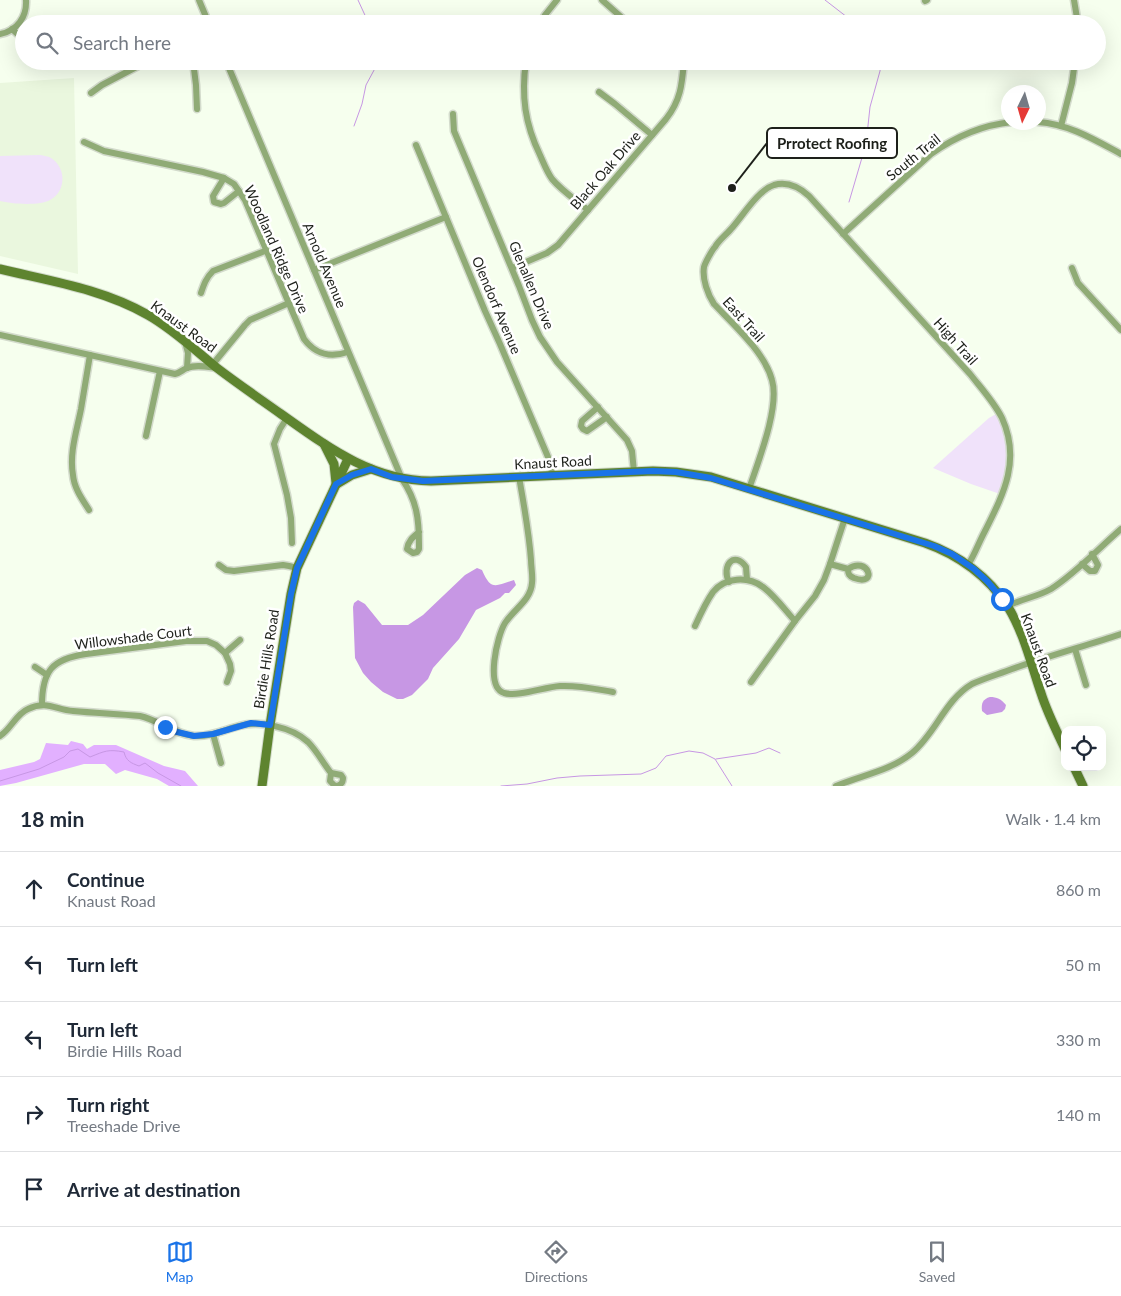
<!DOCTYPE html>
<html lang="en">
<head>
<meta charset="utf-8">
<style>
  :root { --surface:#fff; --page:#f2f2f3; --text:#1f2937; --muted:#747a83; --line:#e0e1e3; --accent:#1a73e8 }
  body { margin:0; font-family:Lato,sans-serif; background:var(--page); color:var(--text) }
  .controls { position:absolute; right:15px; bottom:15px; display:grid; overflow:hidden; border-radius:10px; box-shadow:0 5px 20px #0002 }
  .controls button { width:45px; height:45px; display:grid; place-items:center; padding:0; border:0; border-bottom:1px solid var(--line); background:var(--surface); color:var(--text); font:25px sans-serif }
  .compass { position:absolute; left:1001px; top:85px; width:45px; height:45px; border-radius:50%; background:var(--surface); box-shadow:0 5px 20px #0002; rotate:185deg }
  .stop { position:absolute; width:15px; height:15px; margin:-11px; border:4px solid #1a73e8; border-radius:50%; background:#fff }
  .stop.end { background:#1a73e8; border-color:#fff; box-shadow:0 1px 5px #0008 }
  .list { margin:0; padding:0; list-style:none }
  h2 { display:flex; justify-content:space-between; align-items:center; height:65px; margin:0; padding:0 20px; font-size:21px }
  h2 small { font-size:16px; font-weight:400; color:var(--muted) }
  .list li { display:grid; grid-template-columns:32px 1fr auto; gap:15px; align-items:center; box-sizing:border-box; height:75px; padding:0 20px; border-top:1px solid var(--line) }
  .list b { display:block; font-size:19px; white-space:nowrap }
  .list p { margin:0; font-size:16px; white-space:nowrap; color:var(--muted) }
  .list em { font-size:16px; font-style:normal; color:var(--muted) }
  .icon { flex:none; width:28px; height:28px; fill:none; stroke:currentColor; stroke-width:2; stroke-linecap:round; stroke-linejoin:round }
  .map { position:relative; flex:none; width:1121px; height:786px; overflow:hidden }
  .search { position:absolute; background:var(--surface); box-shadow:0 5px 20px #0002; left:15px; right:15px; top:15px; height:55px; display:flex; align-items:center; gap:12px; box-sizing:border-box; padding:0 18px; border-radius:28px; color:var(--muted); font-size:19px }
  .sheet { height:440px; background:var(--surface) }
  nav { display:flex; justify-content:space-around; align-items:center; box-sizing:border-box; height:70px; border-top:1px solid var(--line); background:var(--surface); font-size:14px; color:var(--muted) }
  nav a { display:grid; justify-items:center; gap:2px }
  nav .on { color:var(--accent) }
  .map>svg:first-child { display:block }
  .built { fill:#eaf7de }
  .green { fill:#f0e2fa }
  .forest { fill:#e2b0ff }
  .water { fill:#c797e4 }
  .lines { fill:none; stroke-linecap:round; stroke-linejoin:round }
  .stream { stroke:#c797e4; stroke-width:1 }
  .street-casing { stroke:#d3dbcc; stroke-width:9 }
  .secondary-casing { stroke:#d3dbcc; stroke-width:11 }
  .street { stroke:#90ab76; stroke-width:6 }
  .secondary { stroke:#5e842f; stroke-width:9 }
  .route { stroke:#1a73e8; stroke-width:6 }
  .labels { text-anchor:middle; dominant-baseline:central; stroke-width:5; stroke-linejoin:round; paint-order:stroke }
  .street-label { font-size:14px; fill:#1d201a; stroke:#fff }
  .leader { fill:none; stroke:#1d201a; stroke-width:2 }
  .callout-dot { fill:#1d201a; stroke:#fff; stroke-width:2 }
  .callout { fill:#fff; stroke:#1d201a; stroke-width:2 }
  .callout-label { font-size:15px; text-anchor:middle; font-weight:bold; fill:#1d201a }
</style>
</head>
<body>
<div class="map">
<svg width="1121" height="786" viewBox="0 0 1121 786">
  <rect width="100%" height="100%" fill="#f6ffee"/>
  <polygon class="built" points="74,78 78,274 0,256 0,83"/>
  <g class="green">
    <path d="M40 155C44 156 48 156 51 158 67 168 66 192 50 200 40 206 11 204 0 201V156Z"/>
    <polygon points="996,414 1000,419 1009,460 1000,494 971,484 933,468 989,418"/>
  </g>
  <polygon class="forest" points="71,741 83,744 87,749 94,745 116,745 164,766 185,771 198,786 169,786 157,779 125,770 116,774 105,764 84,764 16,783 0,786 0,770 34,762 40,759 46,743 68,745"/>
  <g class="water">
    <path d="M477 568 482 570C491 591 495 586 514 580L516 585 509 593H505L500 598 476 610 459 639 433 668 428 679 412 695 403 699H397L383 692 371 682 363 673 355 658 353 607 354 603 358 600 365 604 382 625H408L423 615 465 575Z"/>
    <path d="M990 697C997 697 1001 699 1006 705L1005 709 1002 712 987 715 982 711C981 703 983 699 990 697Z"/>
  </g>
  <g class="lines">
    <g class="stream">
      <polyline points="358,0 369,24"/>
      <polyline points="825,0 856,24"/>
      <polyline points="354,126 362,104 366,85 379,61"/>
      <polyline points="849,202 866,144 870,107 880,71 881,61"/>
      <polyline points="716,759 756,753 769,748 780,753"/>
      <path d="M0 781 39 769 64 757 70 751 78 749 90 757C105 751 108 749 124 752 126 761 131 763 139 766L145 763 158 773 181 786"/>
      <polyline points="501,786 527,784 557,778 580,776 641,774 656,768 666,756 689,751 703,753 715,759 732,786"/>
    </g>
    <g class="street-casing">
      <g id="street">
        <polyline points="199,0 209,24"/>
        <polyline points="602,0 629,24"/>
        <polyline points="1074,0 1078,24"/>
        <polyline points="925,1 927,0"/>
        <polyline points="540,24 545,15 557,0"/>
        <polyline points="12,29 24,40"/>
        <path d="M0 34C17 31 27 17 26 0"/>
        <polyline points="193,61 196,85 197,109"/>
        <path d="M226 61 402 479C417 501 419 519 419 545V549L417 552 413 553 407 549C408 541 413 537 419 532"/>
        <path d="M526 61C521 96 525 124 540 155 544 164 547 172 552 179 562 191 576 200 588 210"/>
        <polyline points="599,92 615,104 652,135"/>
        <polyline points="91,93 102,85 144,63 160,61"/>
        <polyline points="453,114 454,131 519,286 532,320 540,337 557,362 627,440 632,451 634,472"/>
        <path d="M1038 122C1069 124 1095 140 1121 154"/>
        <polyline points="1061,126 1072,83 1075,61"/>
        <path d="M84 142 104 151 203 172 224 178 234 184 245 200 304 339C316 355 330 358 348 352"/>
        <polyline points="416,145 485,311 500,344 548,457 551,465 552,476"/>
        <polyline points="224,178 213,196 214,202 221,204 224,203 239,191"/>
        <path d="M843 234 931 154C955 137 982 125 1012 122"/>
        <path d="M512 268 547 253 558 245 666 119C681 100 682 84 684 61"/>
        <polyline points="1072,268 1078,283 1121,330"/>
        <polyline points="314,270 446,217"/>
        <path d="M201 293C204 284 206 278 213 271L265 251"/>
        <path d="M0 335 175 374C180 373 182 370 187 368 196 364 208 367 217 368"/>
        <polyline points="185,342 188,353 187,368"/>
        <polyline points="213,364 245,325 250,320 289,303"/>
        <polyline points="598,407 582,421 581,426 583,429 587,431 607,417"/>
        <polyline points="287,418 280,429 274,444 287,495 291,518 292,543"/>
        <polyline points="146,436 160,371"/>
        <path d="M519 477C524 505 529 532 531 560 531 567 533 576 532 583 531 600 514 609 505 623 497 636 485 687 504 693 519 697 544 687 560 686 579 685 595 689 613 692"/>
        <path d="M749 489C758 462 780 407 772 380 765 353 734 325 714 304 708 295 702 279 704 267 705 263 712 250 715 247 719 240 726 235 731 229 742 217 758 190 774 185 788 181 799 187 809 196L970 374C981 388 994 402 1002 418 1021 460 1004 493 985 531 979 542 975 554 968 565"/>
        <path d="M89 510C82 499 74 488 73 475 69 453 77 430 81 409 84 391 87 373 90 355"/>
        <path d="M830 564 848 569C868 555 879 587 854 578 849 576 848 574 848 569"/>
        <polyline points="1082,564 1090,571 1095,571 1098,565 1092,554"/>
        <polyline points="219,565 226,570 234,571 283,565 289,566 297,568"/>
        <path d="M729 582C721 566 734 550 746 567L747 580"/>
        <path d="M1008 606C1021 599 1037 597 1051 589 1076 573 1098 549 1121 529"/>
        <path d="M695 626C700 615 706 602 713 592 725 577 748 576 763 587 775 596 785 610 795 621"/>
        <polyline points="1075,649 1086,685"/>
        <polyline points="225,653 240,640"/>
        <polyline points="35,667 47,675"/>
        <polyline points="751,682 795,621 815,596 824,580 830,564 845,518"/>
        <path d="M42 705C42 671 52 659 86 654L186 641H207L216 645 225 653 230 664 231 671 227 682"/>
        <polyline points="213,734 221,763"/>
        <path d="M0 736C11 729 16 714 28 709 47 700 56 710 73 711 95 713 118 714 140 716 159 720 173 734 194 736 210 737 224 730 239 726 259 720 292 727 308 742 317 751 323 763 331 773L330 781 335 786"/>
        <path d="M331 773 341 775 343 778C343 783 341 785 336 786"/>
        <path d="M836 786C862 775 890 771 912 753 936 733 945 700 972 684 985 678 999 674 1012 669 1048 656 1085 646 1121 634"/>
      </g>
    </g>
    <g class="secondary-casing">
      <g id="secondary">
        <path d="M0 269C50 281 103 289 148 315 173 329 195 350 217 368 238 384 260 399 281 414 329 448 371 480 431 481L653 471 676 472 711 477 925 543C959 555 989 577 1008 607 1024 633 1031 664 1041 693 1047 712 1056 730 1065 749"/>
        <polyline points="324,444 334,464 336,483"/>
        <polyline points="337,484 352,475 371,469"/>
        <polyline points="1074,767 1083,786"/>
        <polyline points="262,786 270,725 291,594 297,568 348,459"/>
      </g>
    </g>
    <use href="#street" class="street"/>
    <use href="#secondary" class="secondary"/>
  </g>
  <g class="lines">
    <polyline class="route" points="165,727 173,731 194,736 213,734 251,723 270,725 291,594 297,568 336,484 352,475 371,469 392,477 423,481 653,471 676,472 711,478 934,546 952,554 974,569 988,582 1002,599"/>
  </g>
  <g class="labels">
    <g class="street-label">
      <text transform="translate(913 157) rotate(-39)">South Trail</text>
      <text transform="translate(605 170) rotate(-49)">Black Oak Drive</text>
      <text transform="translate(277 249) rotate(66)">Woodland Ridge Drive</text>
      <text transform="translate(325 265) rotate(67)">Arnold Avenue</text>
      <text transform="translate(532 285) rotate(67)">Glenallen Drive</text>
      <text transform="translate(497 305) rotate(67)">Olendorf Avenue</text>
      <text transform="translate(744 319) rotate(48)">East Trail</text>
      <text transform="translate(184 326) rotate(36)">Knaust Road</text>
      <text transform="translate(956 341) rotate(48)">High Trail</text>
      <text transform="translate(553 462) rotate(-3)">Knaust Road</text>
      <text transform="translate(133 637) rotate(-7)">Willowshade Court</text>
      <text transform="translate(1039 650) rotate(70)">Knaust Road</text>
      <text transform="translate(266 659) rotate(-81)">Birdie Hills Road</text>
    </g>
  </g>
  <path class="leader" d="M732 188L767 143"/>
  <circle class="callout-dot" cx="732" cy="188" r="5"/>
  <rect class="callout" x="767" y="128" width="130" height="30" rx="5"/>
  <g class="callout-label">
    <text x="832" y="149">Prrotect Roofing</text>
  </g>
</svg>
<div class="controls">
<button><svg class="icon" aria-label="locate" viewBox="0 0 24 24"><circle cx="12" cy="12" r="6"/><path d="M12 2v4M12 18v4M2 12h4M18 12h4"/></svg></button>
</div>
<svg class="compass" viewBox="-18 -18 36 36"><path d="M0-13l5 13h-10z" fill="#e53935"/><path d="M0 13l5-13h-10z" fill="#747a83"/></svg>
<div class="stop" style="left:1002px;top:599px"></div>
<div class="stop end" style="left:165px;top:727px"></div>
<div class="search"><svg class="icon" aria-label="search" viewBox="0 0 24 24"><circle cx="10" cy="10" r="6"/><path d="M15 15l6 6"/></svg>Search here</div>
</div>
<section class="sheet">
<h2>18 min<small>Walk · 1.4 km</small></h2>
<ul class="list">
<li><svg class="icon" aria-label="ahead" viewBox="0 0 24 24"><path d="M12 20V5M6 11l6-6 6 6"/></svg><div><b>Continue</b><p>Knaust Road</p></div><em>860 m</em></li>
<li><svg class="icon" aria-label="left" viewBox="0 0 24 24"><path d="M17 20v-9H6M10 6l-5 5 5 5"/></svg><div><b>Turn left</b></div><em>50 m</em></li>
<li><svg class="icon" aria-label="left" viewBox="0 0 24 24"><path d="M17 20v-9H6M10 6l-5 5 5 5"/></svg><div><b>Turn left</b><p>Birdie Hills Road</p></div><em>330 m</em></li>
<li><svg class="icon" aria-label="right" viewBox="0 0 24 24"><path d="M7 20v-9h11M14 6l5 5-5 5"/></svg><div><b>Turn right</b><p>Treeshade Drive</p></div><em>140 m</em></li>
<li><svg class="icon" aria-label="arrive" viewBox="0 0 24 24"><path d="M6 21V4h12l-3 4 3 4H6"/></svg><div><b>Arrive at destination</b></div></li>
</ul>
</section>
<nav>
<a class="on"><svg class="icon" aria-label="map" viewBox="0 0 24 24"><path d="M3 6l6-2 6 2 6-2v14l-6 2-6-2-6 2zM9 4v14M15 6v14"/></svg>Map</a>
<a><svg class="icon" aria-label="directions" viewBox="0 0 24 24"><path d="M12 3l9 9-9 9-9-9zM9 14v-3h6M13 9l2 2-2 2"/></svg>Directions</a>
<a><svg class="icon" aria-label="saved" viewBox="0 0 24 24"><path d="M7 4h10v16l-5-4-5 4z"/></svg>Saved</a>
</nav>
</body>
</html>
